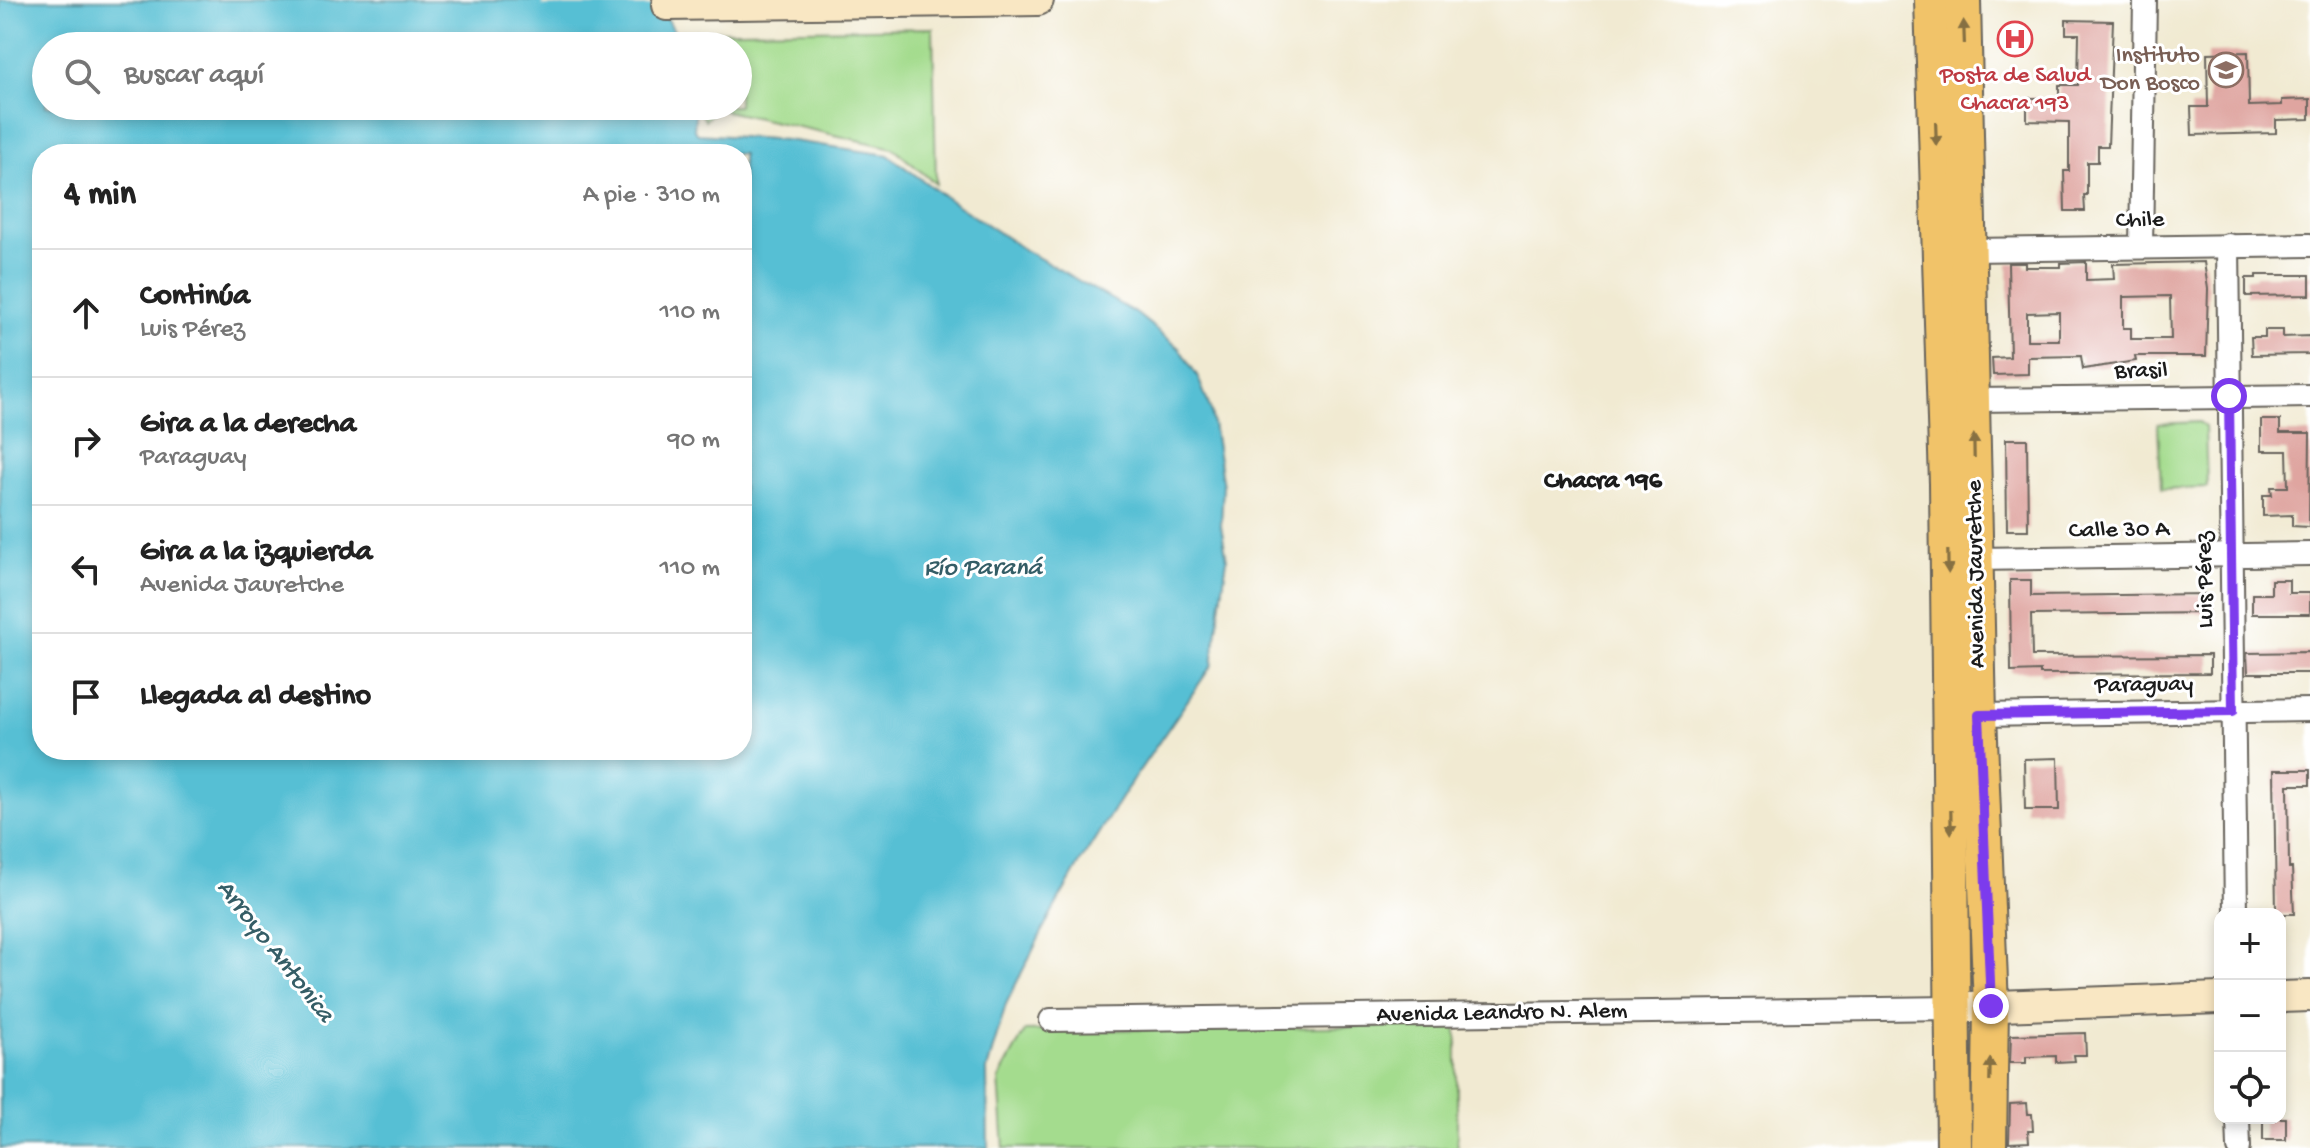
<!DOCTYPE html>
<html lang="es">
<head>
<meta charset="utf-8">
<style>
  :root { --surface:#fff; --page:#f6f6f6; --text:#222; --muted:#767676; --line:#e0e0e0 }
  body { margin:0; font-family:"Gochi Hand",sans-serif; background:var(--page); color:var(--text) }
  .controls { position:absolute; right:24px; bottom:24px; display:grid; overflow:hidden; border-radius:16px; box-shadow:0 4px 12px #0003 }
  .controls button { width:72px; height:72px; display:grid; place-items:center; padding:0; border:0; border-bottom:2px solid var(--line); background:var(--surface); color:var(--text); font:40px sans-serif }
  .stop { position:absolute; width:24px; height:24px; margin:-18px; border:6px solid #7c3aed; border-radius:50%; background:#fff }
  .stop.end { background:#7c3aed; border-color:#fff; box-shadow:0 2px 8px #0008 }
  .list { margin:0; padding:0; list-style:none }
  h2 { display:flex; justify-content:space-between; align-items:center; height:104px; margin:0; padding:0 32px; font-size:34px }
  h2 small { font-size:26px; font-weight:400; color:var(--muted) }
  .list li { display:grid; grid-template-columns:52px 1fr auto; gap:24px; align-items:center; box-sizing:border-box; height:128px; padding:0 32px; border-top:2px solid var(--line) }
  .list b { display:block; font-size:30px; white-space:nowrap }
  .list p { margin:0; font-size:26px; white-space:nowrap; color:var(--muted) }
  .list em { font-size:26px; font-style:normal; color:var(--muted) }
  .icon { flex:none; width:44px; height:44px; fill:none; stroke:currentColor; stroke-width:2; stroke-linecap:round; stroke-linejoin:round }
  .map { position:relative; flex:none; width:2310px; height:1148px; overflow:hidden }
  .search { position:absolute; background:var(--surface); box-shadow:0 4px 12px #0003; left:32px; top:32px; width:720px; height:88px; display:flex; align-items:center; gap:20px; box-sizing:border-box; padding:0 28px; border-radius:44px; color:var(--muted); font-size:30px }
  .panel { position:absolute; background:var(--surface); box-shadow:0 4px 12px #0003; left:32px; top:144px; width:720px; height:616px; border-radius:32px }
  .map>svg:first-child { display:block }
  .green { fill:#a4dc8e; stroke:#607c55; stroke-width:2 }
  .water { fill:#57bfd4; stroke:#3a6e78; stroke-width:2; fill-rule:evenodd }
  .pier { fill:#f1ead2 }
  .building { fill:#dfa5a0; fill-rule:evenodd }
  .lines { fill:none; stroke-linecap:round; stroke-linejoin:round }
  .minor-casing { stroke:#67645c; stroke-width:26 }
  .secondary-casing { stroke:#67645c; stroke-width:34 }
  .primary-casing { stroke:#67645c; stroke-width:38 }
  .minor { stroke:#fff; stroke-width:22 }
  .secondary { stroke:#f9e7c3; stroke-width:30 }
  .primary { stroke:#f1c369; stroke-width:34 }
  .oneway { fill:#867042 }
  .route { stroke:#7c3aed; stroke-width:10 }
  .labels { text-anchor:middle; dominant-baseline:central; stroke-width:6; stroke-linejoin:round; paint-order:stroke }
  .education-label { font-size:24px; fill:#785e54; stroke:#fff; text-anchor:end }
  .health-label { font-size:24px; fill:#be3a42; stroke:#fff }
  .street-label { font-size:24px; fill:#1c1c1c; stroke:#fff }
  .neighbourhood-label { font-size:26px; font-weight:bold; fill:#1c1c1c; stroke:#fff }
  .water-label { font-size:26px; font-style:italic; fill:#345d66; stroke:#fff }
</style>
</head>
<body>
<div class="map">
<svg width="2310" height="1148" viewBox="0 0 2310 1148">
  <rect width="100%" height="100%" fill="#fff"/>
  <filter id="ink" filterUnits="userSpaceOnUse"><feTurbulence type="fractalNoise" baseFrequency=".0125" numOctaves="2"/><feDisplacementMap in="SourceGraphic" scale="16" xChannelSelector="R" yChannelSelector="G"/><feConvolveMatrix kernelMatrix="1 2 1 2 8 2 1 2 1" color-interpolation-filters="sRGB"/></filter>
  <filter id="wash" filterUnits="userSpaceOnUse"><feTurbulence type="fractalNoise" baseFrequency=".006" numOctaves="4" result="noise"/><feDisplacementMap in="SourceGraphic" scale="32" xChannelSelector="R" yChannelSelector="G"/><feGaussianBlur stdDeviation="1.8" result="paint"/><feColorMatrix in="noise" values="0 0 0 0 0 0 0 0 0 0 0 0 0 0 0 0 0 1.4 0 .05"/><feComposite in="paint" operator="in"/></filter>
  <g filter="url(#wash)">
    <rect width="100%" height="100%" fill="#f1ead2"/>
    <g class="green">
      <polygon points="933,28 936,184 893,148 717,109 705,120 700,112 702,106 738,106 738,46 685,46 677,32"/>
      <polygon points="2199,422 2205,426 2207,487 2161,489 2158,424"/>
      <polygon points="1457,1025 1457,1148 1004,1148 999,1079 1025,1031"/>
    </g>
    <path class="water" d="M0 0H653L666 16 682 46H46V106H696L694 130 698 134 786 140 888 155 948 199 1025 250 1137 314 1179 348 1198 377 1211 411 1223 486 1221 526 1227 559 1212 665 1124 793 1081 861 1052 912 1006 1004 987 1070 988 1148H0ZM42 154H742V750H42Z"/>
    <polygon class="pier" points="542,0 653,0 658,6 543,6"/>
    <g id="blocks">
      <g class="building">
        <polygon points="2066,20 2113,21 2108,146 2098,146 2098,162 2087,162 2087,195 2084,195 2085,211 2065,211 2064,171 2069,171 2069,122 2027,121 2027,98 2059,98 2059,85 2078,85 2079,34 2066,34"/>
        <polygon points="2248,52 2249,106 2282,105 2282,100 2310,99 2310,119 2276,120 2276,133 2192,135 2191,107 2208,107 2207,53"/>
        <path d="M2086 262V280L2114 279 2113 264 2204 262 2208 289 2206 356H2135L2136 361 2083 369 2081 356 2028 357V374L1993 375 1992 358 2010 357 2008 263H2025V267H2061V263ZM2170 296 2171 339H2131V328H2123V297ZM2059 312V340H2027V313Z"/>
        <polygon points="2256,275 2310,275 2310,295 2246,296 2246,278 2256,278"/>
        <polygon points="2265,330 2283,330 2283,337 2310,336 2310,354 2252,355 2251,337 2265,337"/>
        <polygon points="2261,420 2280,420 2280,433 2310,433 2309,527 2292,526 2292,515 2263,516 2263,495 2272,495 2271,487 2288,487 2287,451 2261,451"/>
        <polygon points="2006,439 2027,439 2028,530 2007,530"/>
        <polygon points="2010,580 2031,580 2031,596 2208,594 2208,613 2031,615 2032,656 2210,655 2210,673 2040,674 2040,671 2011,672"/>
        <polygon points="2271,580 2289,580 2289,593 2310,593 2310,614 2252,614 2252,594 2271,594"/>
        <polygon points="2310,652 2310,673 2248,673 2247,653"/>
        <polygon points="2058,758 2059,810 2025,810 2024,759"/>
        <polygon points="2274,770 2310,770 2310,785 2288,785 2289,868 2292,868 2294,914 2276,914"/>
        <polygon points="2085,1033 2086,1055 2074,1055 2075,1061 2056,1062 2056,1056 2026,1057 2026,1063 2010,1063 2011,1035"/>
        <polygon points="2027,1103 2028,1114 2032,1114 2033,1131 2028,1131 2029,1142 2009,1143 2010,1104"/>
        <rect x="2263" y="1118" width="23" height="22"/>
      </g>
    </g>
  </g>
  <g filter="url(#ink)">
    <use href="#blocks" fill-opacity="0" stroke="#67645c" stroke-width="2"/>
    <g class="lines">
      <g class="minor-casing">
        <g id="minor">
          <polyline points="2228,245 2236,914"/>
          <polyline points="2141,247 2145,0"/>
          <polyline points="1970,250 2310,245"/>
          <polyline points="1973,400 2310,396"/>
          <polyline points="1977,559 2310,554"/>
          <polyline points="1979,715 2310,710"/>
          <polyline points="1051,1020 1953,1008"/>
          <polyline points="2238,1118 2239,1148"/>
        </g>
      </g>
      <g class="secondary-casing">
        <g id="secondary">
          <polyline points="667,5 1038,0"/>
          <polyline points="2280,997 2310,996"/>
          <polyline points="1970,1007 2220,998"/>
        </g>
      </g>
      <g class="primary-casing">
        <g id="primary">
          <polyline points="1932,0 1947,484 1954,1148"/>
          <polyline points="1963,0 1979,715 1991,1006 1989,1148"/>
        </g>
      </g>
      <use href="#minor" class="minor"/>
      <use href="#secondary" class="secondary"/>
      <use href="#primary" class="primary"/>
    </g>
    <defs><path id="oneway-solid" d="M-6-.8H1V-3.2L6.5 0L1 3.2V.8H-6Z" transform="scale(2)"/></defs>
    <g class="oneway">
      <use href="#oneway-solid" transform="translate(1964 32) rotate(-92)"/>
      <use href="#oneway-solid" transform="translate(1936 134) rotate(88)"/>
      <use href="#oneway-solid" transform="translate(1974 446) rotate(-91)"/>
      <use href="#oneway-solid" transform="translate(1948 562) rotate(89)"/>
      <use href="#oneway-solid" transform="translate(1951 822) rotate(89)"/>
      <use href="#oneway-solid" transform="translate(1990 1070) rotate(-89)"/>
    </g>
  </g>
  <g class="lines" filter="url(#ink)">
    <polyline class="route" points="1991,1006 1979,715 2233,711 2229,396"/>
  </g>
  <defs>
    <g id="hospital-ring" transform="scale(1.8)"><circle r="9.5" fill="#fff" stroke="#e0444e" stroke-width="1.5"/><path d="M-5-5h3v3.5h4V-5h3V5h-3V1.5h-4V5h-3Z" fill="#e0444e"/></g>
    <g id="school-ring" transform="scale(1.8)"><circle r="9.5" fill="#fff" stroke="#8d6e63" stroke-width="1.5"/><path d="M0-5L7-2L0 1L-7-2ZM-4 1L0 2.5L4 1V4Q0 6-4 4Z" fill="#8d6e63"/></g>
  </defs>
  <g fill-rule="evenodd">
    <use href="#hospital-ring" x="2015" y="39"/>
    <use href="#school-ring" x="2226" y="70"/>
  </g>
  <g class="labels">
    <g class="education-label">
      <text x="2200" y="56">Instituto<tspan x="2200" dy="28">Don Bosco</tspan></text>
    </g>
    <g class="health-label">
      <text x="2015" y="76">Posta de Salud<tspan x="2015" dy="28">Chacra 193</tspan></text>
    </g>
    <g class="street-label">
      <text transform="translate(2140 221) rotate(-1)">Chile</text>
      <text transform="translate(2141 372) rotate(-1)">Brasil</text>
      <text transform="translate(2119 531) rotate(-1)">Calle 30 A</text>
      <text transform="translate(1977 574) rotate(-91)">Avenida Jauretche</text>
      <text transform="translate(2206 580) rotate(-91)">Luis Pérez</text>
      <text transform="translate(2144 686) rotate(-1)">Paraguay</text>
      <text transform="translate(1502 1014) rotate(-1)">Avenida Leandro N. Alem</text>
    </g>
    <g class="neighbourhood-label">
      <text x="1603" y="482">Chacra 196</text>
    </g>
    <g class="water-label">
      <text x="983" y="569">Río Paraná</text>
      <text transform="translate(274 952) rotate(52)">Arroyo Antonica</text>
    </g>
  </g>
</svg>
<div class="controls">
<button>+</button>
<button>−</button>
<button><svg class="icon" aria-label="locate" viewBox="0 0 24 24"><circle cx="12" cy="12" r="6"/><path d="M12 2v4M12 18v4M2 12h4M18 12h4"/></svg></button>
</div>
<div class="stop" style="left:2229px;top:396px"></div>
<div class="stop end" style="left:1991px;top:1006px"></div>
<div class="search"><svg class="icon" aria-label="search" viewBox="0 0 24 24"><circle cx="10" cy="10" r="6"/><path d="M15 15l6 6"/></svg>Buscar aquí</div>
<section class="panel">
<h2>4 min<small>A pie · 310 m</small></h2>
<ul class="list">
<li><svg class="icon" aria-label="ahead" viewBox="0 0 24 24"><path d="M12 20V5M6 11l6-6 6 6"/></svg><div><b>Continúa</b><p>Luis Pérez</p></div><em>110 m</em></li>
<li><svg class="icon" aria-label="right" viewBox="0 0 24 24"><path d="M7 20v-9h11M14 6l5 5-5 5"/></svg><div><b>Gira a la derecha</b><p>Paraguay</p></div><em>90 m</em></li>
<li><svg class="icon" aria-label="left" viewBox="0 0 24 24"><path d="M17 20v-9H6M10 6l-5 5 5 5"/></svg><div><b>Gira a la izquierda</b><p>Avenida Jauretche</p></div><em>110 m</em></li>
<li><svg class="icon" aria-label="arrive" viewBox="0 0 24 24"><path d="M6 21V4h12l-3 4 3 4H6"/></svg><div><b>Llegada al destino</b></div></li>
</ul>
</section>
</div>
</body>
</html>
